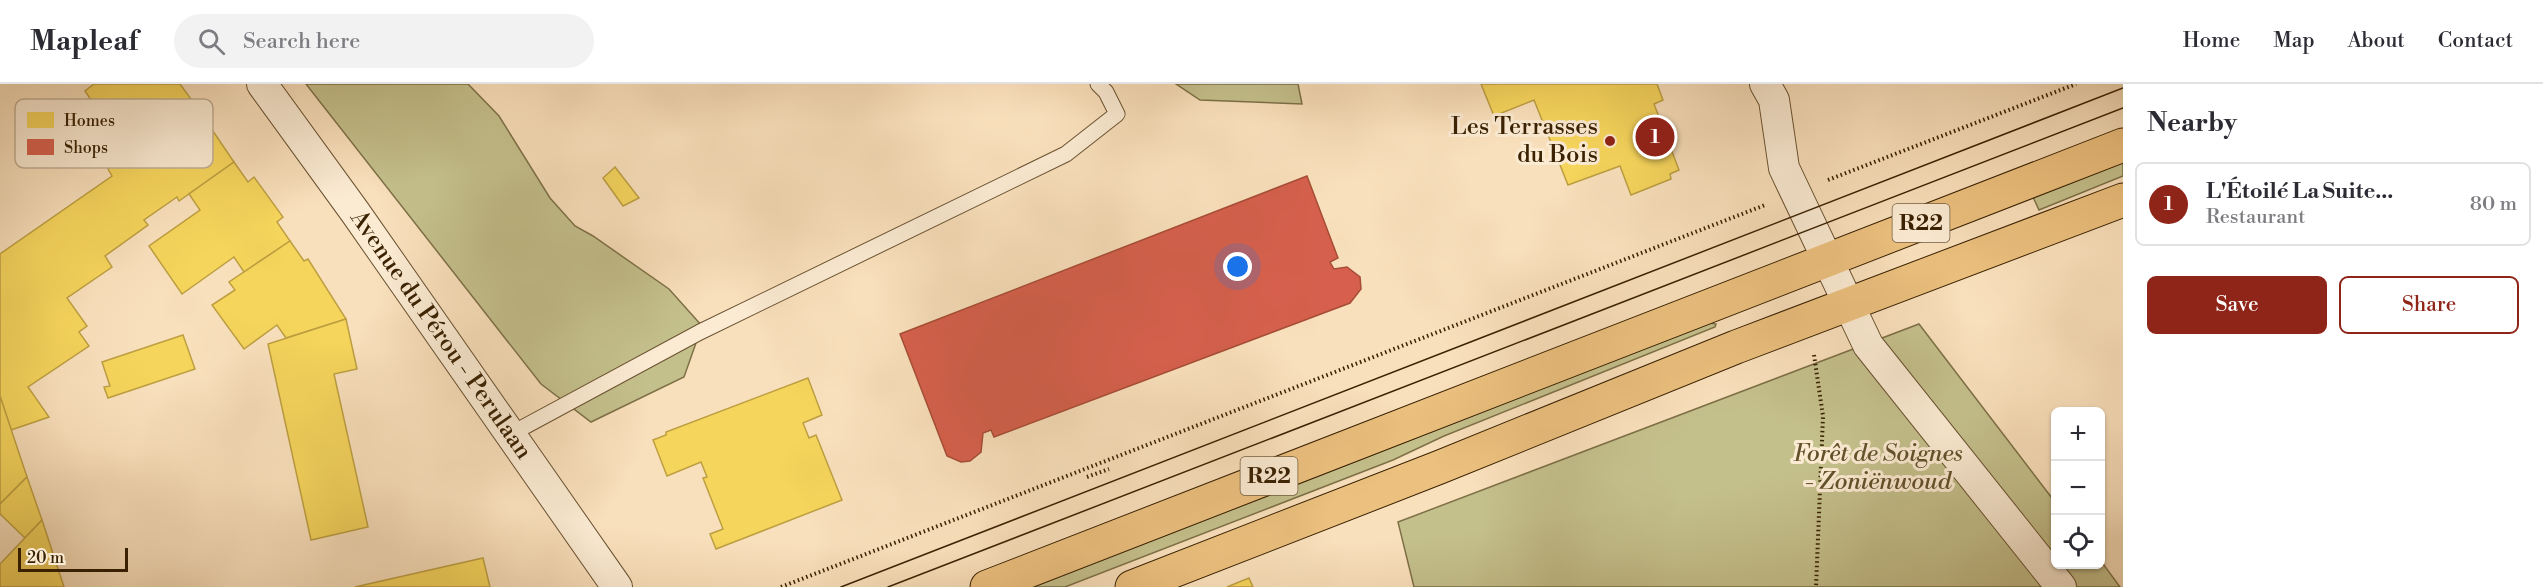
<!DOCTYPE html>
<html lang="en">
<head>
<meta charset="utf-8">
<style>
  :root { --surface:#fff; --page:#f2f2f3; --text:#2b2b33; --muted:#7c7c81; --line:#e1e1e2; --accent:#8f2418 }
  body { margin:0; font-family:"Libre Bodoni",serif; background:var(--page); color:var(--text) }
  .controls { position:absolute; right:18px; bottom:18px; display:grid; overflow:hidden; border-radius:9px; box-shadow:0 2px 4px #0004 }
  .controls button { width:54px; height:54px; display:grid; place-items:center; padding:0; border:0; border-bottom:2px solid var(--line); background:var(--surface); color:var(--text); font:30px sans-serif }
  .scale { position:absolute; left:18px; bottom:15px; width:110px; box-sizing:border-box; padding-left:6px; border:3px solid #392102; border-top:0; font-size:16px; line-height:21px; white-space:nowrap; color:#392102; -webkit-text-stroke:4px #fbebd3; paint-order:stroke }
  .you { position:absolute; left:1238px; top:183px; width:21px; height:21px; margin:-15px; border:4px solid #fff; border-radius:50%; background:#1a73e8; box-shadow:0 0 0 9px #1a73e833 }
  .badge { display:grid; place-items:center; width:39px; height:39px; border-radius:50%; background:var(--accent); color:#fff; font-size:20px; font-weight:700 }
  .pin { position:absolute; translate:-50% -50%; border:3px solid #fff; box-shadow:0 2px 6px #0006 }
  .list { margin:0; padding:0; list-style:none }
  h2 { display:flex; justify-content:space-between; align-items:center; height:78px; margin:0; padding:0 24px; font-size:26px }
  h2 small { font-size:20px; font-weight:400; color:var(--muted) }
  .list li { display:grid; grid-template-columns:39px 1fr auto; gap:18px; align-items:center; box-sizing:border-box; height:84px; margin:0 12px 12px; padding:0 12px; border:2px solid var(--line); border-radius:9px }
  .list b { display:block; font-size:22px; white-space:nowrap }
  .list p { margin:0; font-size:20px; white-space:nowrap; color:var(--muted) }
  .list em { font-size:20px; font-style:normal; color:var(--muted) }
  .actions { display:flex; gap:12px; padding:18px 24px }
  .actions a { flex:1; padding:14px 0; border:2px solid var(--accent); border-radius:9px; text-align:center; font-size:21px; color:var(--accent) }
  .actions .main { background:var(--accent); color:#fff }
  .icon { flex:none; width:33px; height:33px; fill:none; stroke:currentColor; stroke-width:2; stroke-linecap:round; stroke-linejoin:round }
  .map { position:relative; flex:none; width:2123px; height:503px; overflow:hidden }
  header { display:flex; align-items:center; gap:36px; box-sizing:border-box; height:84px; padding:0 30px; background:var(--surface); border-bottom:2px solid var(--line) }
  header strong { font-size:28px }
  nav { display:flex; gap:33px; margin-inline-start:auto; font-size:21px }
  .search { width:420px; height:54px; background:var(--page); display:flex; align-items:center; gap:15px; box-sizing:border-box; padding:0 21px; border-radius:33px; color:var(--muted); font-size:22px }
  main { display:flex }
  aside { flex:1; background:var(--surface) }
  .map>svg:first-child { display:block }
  .green { fill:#c4c08c; stroke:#7e7047; stroke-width:1.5 }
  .homes { fill:#f6d55c; stroke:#bd9f41; stroke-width:1.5 }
  .shops { fill:#d6604d; stroke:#a74d36; stroke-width:1.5 }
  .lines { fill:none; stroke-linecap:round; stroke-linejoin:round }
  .lane-casing { stroke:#695130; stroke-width:17 }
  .street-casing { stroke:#695130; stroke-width:32 }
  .primary-casing { stroke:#392102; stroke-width:35 }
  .path { stroke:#392102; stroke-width:4; stroke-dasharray:1.5 3; stroke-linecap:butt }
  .lane { stroke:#fbebd3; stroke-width:15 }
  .street { stroke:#fbebd3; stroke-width:30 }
  .primary { stroke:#ecc07e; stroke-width:33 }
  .tram { stroke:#392102; stroke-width:1.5 }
  .poi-dot { fill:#8f2418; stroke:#fbebd3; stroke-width:2 }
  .labels { text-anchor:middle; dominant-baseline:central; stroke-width:6; stroke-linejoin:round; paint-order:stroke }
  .shield { fill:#fbebd3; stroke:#735e41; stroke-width:1.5 }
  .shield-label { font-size:22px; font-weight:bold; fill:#392102 }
  .poi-label { font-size:24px; fill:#392102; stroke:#fbebd3; text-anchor:end }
  .street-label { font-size:24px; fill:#392102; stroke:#fbebd3 }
  .park-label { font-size:24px; font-style:italic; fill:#63512b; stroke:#fbebd3 }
  .key { fill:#fbebd3; stroke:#c1ae94; stroke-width:1.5 }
  .key-label { font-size:16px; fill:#392102 }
</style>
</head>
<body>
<header>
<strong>Mapleaf</strong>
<div class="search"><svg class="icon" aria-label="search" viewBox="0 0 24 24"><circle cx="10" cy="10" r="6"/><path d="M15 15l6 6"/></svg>Search here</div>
<nav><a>Home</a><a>Map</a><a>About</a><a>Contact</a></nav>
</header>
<main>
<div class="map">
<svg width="2123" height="503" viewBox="0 0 2123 503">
  <rect width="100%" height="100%" fill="#f9e0bc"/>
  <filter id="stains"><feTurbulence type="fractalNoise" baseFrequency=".00333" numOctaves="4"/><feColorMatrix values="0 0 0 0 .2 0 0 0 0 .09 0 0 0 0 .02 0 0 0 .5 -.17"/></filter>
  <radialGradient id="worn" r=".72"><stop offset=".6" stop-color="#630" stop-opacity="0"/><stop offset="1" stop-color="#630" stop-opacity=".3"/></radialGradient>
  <g class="green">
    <polygon points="306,0 468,0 499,32 550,114 575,142 593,152 669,205 702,242 684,293 591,338 541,300"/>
    <polygon points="1176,0 1298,0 1302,20 1200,16"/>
    <polygon points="2123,78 2123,92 2039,126 2033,113"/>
    <polygon points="1710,239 1716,240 1715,243 1444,352 1393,376 1065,503 1033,503"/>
    <polygon points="1919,240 2055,418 2056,480 2100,480 2101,477 2120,503 1414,503 1398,438"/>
  </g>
  <g class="homes">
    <polygon points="94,0 180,0 196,22 129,69 121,56 115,60 86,20 91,16 85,7"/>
    <polygon points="1481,0 1657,0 1663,16 1654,20 1679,86 1670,90 1671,95 1631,111 1620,82 1568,101 1534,16 1494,32"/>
    <polygon points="196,22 234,78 179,117 177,113 144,136 148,141 105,172 112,183 67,214 87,242 79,248 89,262 28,303 49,333 11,346 0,312 0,170 112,92 108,85"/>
    <polygon points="234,78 248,98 254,93 283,133 277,138 290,157 244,188 234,173 182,210 149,162 200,126 189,110"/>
    <polygon points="615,83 639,114 623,122 603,94"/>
    <polygon points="290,157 304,177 308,175 346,235 286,254 277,241 244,265 212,221 235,206 229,198"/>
    <polygon points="346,235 357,285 334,290 368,443 311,456 268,260"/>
    <polygon points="183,251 195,285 108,314 104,303 110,302 102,278"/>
    <polygon points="808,294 822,331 803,339 809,354 816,351 842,416 716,465 710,450 723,445 703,394 707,393 701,378 667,392 653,356 666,351 666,348"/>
    <polygon points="0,312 27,393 0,420"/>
    <polygon points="27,393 42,436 25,454 0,430 0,420"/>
    <polygon points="42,436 64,503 0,503 0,480"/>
    <polygon points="483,474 490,503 355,503"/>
    <polygon points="1249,494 1253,503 1227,503"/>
  </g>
  <polygon class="shops" points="1307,92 1338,174 1330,178 1334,185 1347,183 1360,193 1361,205 1350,219 994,353 991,346 983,349 981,368 970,377 961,378 947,372 900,250"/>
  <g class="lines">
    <g class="lane-casing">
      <polyline id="lane" points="509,351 700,248 1066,70 1117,30 1106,8 1098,0"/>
    </g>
    <g class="street-casing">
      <g id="street">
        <polyline points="262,0 355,128 617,503"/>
        <polyline points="1765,0 1774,16 1784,84 1868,261 2061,503"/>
      </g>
    </g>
    <g class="primary-casing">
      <g id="primary">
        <polyline points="987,503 2123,61"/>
        <polyline points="1132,503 1440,383 1736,263 2123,116"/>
      </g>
    </g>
    <g class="path">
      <polyline points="1828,96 2076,0"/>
      <polyline points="1814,271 1823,332 1816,503"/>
      <polyline points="1087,393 1109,385"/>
      <polyline points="781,503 1765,121"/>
    </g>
    <use href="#lane" class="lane"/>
    <use href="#street" class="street"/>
    <use href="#primary" class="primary"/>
    <g class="tram">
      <polyline points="841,503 2123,4"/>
      <polyline points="888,503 2123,24"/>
    </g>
  </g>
  <circle class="poi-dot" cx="1610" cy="57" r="6"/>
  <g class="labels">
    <g class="shield">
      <rect x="1892.5" y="120" width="57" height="38" rx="4.5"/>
      <rect x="1240.5" y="373" width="57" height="38" rx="4.5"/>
    </g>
    <g class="shield-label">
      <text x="1921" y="139">R22</text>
      <text x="1269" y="392">R22</text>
    </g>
    <g class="poi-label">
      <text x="1598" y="43">Les Terrasses<tspan x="1598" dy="28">du Bois</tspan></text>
    </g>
    <g class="street-label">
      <text transform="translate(441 251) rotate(55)">Avenue du Pérou - Perulaan</text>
    </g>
    <g class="park-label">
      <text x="1878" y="370">Forêt de Soignes<tspan x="1878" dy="28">- Zoniënwoud</tspan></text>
    </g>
  </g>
  <rect x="15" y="15" width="198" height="69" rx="9" class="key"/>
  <rect x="27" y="28" width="27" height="16" fill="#f6d55c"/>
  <rect x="27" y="55" width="27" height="16" fill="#d6604d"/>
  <g class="key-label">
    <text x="64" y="42">Homes</text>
    <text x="64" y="69">Shops</text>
  </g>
  <rect width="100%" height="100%" filter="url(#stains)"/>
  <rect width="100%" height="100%" fill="url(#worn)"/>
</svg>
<div class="controls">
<button>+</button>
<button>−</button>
<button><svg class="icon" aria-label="locate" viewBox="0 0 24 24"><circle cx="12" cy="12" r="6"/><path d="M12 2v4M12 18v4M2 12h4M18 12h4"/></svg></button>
</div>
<div class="scale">20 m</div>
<div class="you"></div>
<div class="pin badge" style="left:1655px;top:53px">1</div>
</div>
<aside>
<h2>Nearby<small></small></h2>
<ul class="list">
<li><span class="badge">1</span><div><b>L'Étoilé La Suite...</b><p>Restaurant</p></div><em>80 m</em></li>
</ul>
<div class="actions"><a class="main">Save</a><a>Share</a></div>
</aside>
</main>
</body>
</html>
